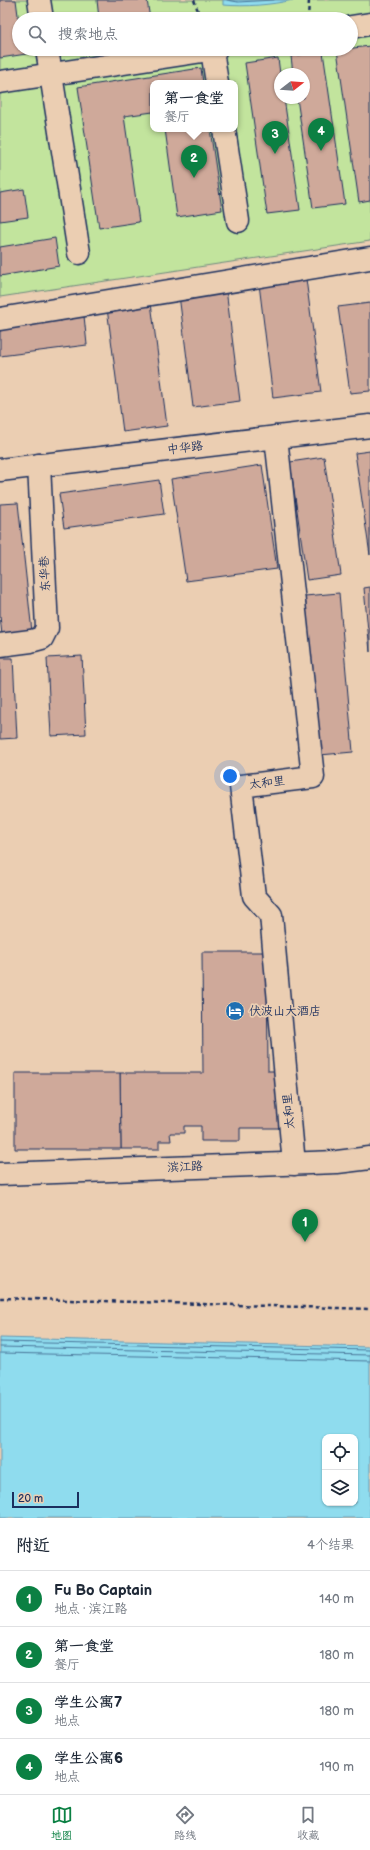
<!DOCTYPE html>
<html lang="zh">
<head>
<meta charset="utf-8">
<style>
  :root { --surface:#fff; --page:#f6f6f7; --text:#1f2937; --muted:#747a83; --line:#e0e1e3; --accent:#0b8043 }
  body { margin:0; font-family:"Balsamiq Sans","LXGW WenKai TC",sans-serif; background:var(--page); color:var(--text) }
  .controls { position:absolute; right:12px; bottom:12px; display:grid; overflow:hidden; border-radius:8px; box-shadow:0 1px 3px #0004 }
  .controls button { width:36px; height:36px; display:grid; place-items:center; padding:0; border:0; border-bottom:1px solid var(--line); background:var(--surface); color:var(--text); font:20px sans-serif }
  .compass { position:absolute; left:274px; top:68px; width:36px; height:36px; border-radius:50%; background:var(--surface); box-shadow:0 1px 3px #0004; rotate:73deg }
  .scale { position:absolute; left:12px; bottom:10px; width:67px; box-sizing:border-box; padding-left:4px; border:2px solid #1b2f5e; border-top:0; font-size:11px; line-height:14px; white-space:nowrap; color:#1b2f5e; -webkit-text-stroke:3px #ebceb2; paint-order:stroke }
  .you { position:absolute; left:230px; top:776px; width:14px; height:14px; margin:-10px; border:3px solid #fff; border-radius:50%; background:#1a73e8; box-shadow:0 0 0 6px #1a73e833 }
  .badge { display:grid; place-items:center; width:26px; height:26px; border-radius:50%; background:var(--accent); color:#fff; font-size:13px; font-weight:700 }
  .pin { position:absolute; translate:-50% -33px; filter:drop-shadow(0 1px 2px #0008) }
  .pin::after { content:''; position:absolute; top:21px; width:14px; height:12px; background:inherit; clip-path:polygon(0 0,100% 0,50% 100%) }
  .popup { position:absolute; left:150px; top:80px; width:88px; height:52px; box-sizing:border-box; display:grid; place-content:center; border-radius:8px; background:var(--surface); filter:drop-shadow(0 1px 3px #0005); font-size:13px; white-space:nowrap; color:var(--muted) }
  .popup b { font-size:15px; color:var(--text) }
  .popup::after { content:''; position:absolute; left:50%; top:100%; margin-left:-8px; border:8px solid transparent; border-top-color:var(--surface) }
  .list { margin:0; padding:0; list-style:none }
  h2 { display:flex; justify-content:space-between; align-items:center; height:52px; margin:0; padding:0 16px; font-size:17px }
  h2 small { font-size:13px; font-weight:400; color:var(--muted) }
  .list li { display:grid; grid-template-columns:26px 1fr auto; gap:12px; align-items:center; box-sizing:border-box; height:56px; padding:0 16px; border-top:1px solid var(--line) }
  .list b { display:block; font-size:15px; white-space:nowrap }
  .list p { margin:0; font-size:13px; white-space:nowrap; color:var(--muted) }
  .list em { font-size:13px; font-style:normal; color:var(--muted) }
  .icon { flex:none; width:22px; height:22px; fill:none; stroke:currentColor; stroke-width:2; stroke-linecap:round; stroke-linejoin:round }
  .map { position:relative; flex:none; width:370px; height:1518px; overflow:hidden }
  .search { position:absolute; background:var(--surface); box-shadow:0 1px 3px #0004; left:12px; right:12px; top:12px; height:44px; display:flex; align-items:center; gap:10px; box-sizing:border-box; padding:0 14px; border-radius:22px; color:var(--muted); font-size:15px }
  .sheet { height:276px; background:var(--surface) }
  nav { display:flex; justify-content:space-around; align-items:center; box-sizing:border-box; height:56px; border-top:1px solid var(--line); background:var(--surface); font-size:11px; color:var(--muted) }
  nav a { display:grid; justify-items:center; gap:2px }
  nav .on { color:var(--accent) }
  .map>svg:first-child { display:block }
  .green { fill:#c2e49d; stroke:#6e8a7e; fill-rule:evenodd }
  .water { fill:#8fdcee; stroke:#6197b4; fill-rule:evenodd }
  .lines { fill:none; stroke-linecap:round; stroke-linejoin:round }
  .shore { stroke:#497498; stroke-width:1 }
  .building { fill:#cfa99a; stroke:#1b2f5e }
  .minor-casing { stroke:#1b2f5e; stroke-width:25 }
  .major-casing { stroke:#1b2f5e; stroke-width:25 }
  .path { stroke:#1b2f5e; stroke-width:2.5; stroke-dasharray:4 3; stroke-linecap:butt }
  .minor { stroke:#ebceb2; stroke-width:22 }
  .major { stroke:#ebceb2; stroke-width:22 }
  .labels { text-anchor:middle; dominant-baseline:central; stroke-width:3.5; stroke-linejoin:round; paint-order:stroke }
  .street-label { font-size:12px; fill:#1b2f5e; stroke:#ebceb2 }
  .poi-label { font-size:12px; fill:#1b2f5e; stroke:#ebceb2; text-anchor:start }
</style>
</head>
<body>
<div class="map">
<svg width="370" height="1518" viewBox="0 0 370 1518">
  <rect width="100%" height="100%" fill="#ebceb2"/>
  <filter id="ink" filterUnits="userSpaceOnUse"><feTurbulence type="fractalNoise" baseFrequency=".025" numOctaves="2"/><feDisplacementMap in="SourceGraphic" scale="8" xChannelSelector="R" yChannelSelector="G"/><feConvolveMatrix kernelMatrix="1 2 1 2 8 2 1 2 1" color-interpolation-filters="sRGB"/></filter>
  <g filter="url(#ink)">
    <path class="green" d="M0 0H370V241L0 297ZM19 19H351V49H19ZM280 74H304V98H280ZM153 83H235V129H153Z"/>
    <g class="water">
      <path d="M223 0H293C270 5 247 7 223 5Z"/>
      <path d="M0 1338 370 1347V1518H0ZM325 1437H355V1503H325Z"/>
    </g>
    <g class="lines">
      <g class="shore">
        <polyline points="227,0 238,2 274,0"/>
        <polyline points="0,1342 370,1350"/>
        <polyline points="0,1347 370,1355"/>
        <polyline points="0,1353 370,1361"/>
      </g>
    </g>
    <g class="building">
      <polygon points="0,0 16,0 19,23 19,49 32,49 33,53 0,58"/>
      <polygon points="97,0 147,0 150,19 99,19"/>
      <polygon points="370,46 370,200 359,202 337,50"/>
      <polygon points="323,52 345,204 313,208 297,98 304,98 304,74 293,74 291,56"/>
      <polygon points="278,58 280,74 280,98 284,98 300,210 267,214 245,63"/>
      <polygon points="201,68 203,83 153,83 153,112 124,116 139,222 99,228 78,87"/>
      <polygon points="165,129 210,129 222,210 177,217"/>
      <polygon points="24,189 28,217 0,221 0,193"/>
      <polygon points="55,238 59,266 0,276 0,247"/>
      <polygon points="306,279 321,392 273,398 259,284"/>
      <polygon points="226,289 240,401 193,407 179,295"/>
      <polygon points="151,303 167,426 123,432 107,308"/>
      <polygon points="370,303 370,391 350,393 338,307"/>
      <polygon points="84,316 87,345 0,356 0,327"/>
      <polygon points="370,451 370,555 355,453"/>
      <polygon points="324,457 341,575 307,580 290,462"/>
      <polygon points="262,465 277,569 186,581 171,479"/>
      <polygon points="159,480 164,514 64,528 59,494"/>
      <polygon points="18,503 32,632 2,635 0,616 0,504"/>
      <polygon points="370,587 370,652 364,588"/>
      <polygon points="339,593 353,752 320,755 305,596"/>
      <polygon points="82,656 86,734 51,736 47,658"/>
      <polygon points="0,658 13,658 17,738 0,739"/>
      <polygon points="202,952 267,952 268,1071 282,1071 283,1128 240,1128 240,1141 201,1141 201,1126 184,1126 184,1133 170,1133 171,1141 159,1141 159,1149 121,1149 120,1073 203,1073"/>
      <polygon points="15,1073 120,1073 121,1149 15,1149"/>
    </g>
    <g class="lines">
      <g class="minor-casing">
        <g id="minor">
          <polyline points="39,0 42,19"/>
          <polyline points="351,27 370,24"/>
          <polyline points="47,49 79,253"/>
          <polyline points="212,50 217,83"/>
          <polyline points="0,82 216,49"/>
          <polyline points="224,129 238,221"/>
          <polyline points="0,319 370,258"/>
          <polyline points="276,437 313,777 241,786 254,896 271,915 294,1164"/>
          <polyline points="0,470 370,426"/>
          <polyline points="0,645 31,641 42,638 47,628 39,465"/>
        </g>
      </g>
      <g class="major-casing">
        <polyline id="major" points="0,1174 337,1162 370,1158"/>
      </g>
      <g class="path">
        <polyline points="194,0 201,19"/>
        <polyline points="308,19 309,0"/>
        <polyline points="0,1298 370,1309"/>
      </g>
      <use href="#minor" class="minor"/>
      <use href="#major" class="major"/>
    </g>
  </g>
  <defs>
    <g id="hotel-disc" transform="scale(1)"><circle r="9.5" fill="#1f6fb2" stroke="#ebceb2"/><path d="M-6-4.5h1.5V1H6V5H4.5V3h-9V5H-6ZM-4 0a1.8 1.8 0 1 1 3.6 0ZM.5 0V-2.5h3Q6-2.5 6 0Z" fill="#fff"/></g>
  </defs>
  <g fill-rule="evenodd">
    <use href="#hotel-disc" x="235" y="1011"/>
  </g>
  <g class="labels">
    <g class="street-label">
      <text transform="translate(185 448) rotate(-7)">中华路</text>
      <text transform="translate(45 574) rotate(-93)">东华巷</text>
      <text transform="translate(267 783) rotate(-7)">太和里</text>
      <text transform="translate(289 1111) rotate(-95)">太和里</text>
      <text transform="translate(185 1167) rotate(-2)">滨江路</text>
    </g>
    <g class="poi-label">
      <text x="249" y="1011">伏波山大酒店</text>
    </g>
  </g>
</svg>
<div class="controls">
<button><svg class="icon" aria-label="locate" viewBox="0 0 24 24"><circle cx="12" cy="12" r="6"/><path d="M12 2v4M12 18v4M2 12h4M18 12h4"/></svg></button>
<button><svg class="icon" aria-label="layers" viewBox="0 0 24 24"><path d="M12 4l9 5-9 5-9-5zM3 14l9 5 9-5"/></svg></button>
</div>
<svg class="compass" viewBox="-18 -18 36 36"><path d="M0-13l5 13h-10z" fill="#e53935"/><path d="M0 13l5-13h-10z" fill="#747a83"/></svg>
<div class="scale">20 m</div>
<div class="you"></div>
<div class="pin badge" style="left:305px;top:1242px">1</div>
<div class="pin badge" style="left:194px;top:178px">2</div>
<div class="popup"><b>第一食堂</b>餐厅</div>
<div class="pin badge" style="left:275px;top:154px">3</div>
<div class="pin badge" style="left:321px;top:151px">4</div>
<div class="search"><svg class="icon" aria-label="search" viewBox="0 0 24 24"><circle cx="10" cy="10" r="6"/><path d="M15 15l6 6"/></svg>搜索地点</div>
</div>
<section class="sheet">
<h2>附近<small>4个结果</small></h2>
<ul class="list">
<li><span class="badge">1</span><div><b>Fu Bo Captain</b><p>地点 · 滨江路</p></div><em>140 m</em></li>
<li><span class="badge">2</span><div><b>第一食堂</b><p>餐厅</p></div><em>180 m</em></li>
<li><span class="badge">3</span><div><b>学生公寓7</b><p>地点</p></div><em>180 m</em></li>
<li><span class="badge">4</span><div><b>学生公寓6</b><p>地点</p></div><em>190 m</em></li>
</ul>
</section>
<nav>
<a class="on"><svg class="icon" aria-label="map" viewBox="0 0 24 24"><path d="M3 6l6-2 6 2 6-2v14l-6 2-6-2-6 2zM9 4v14M15 6v14"/></svg>地图</a>
<a><svg class="icon" aria-label="directions" viewBox="0 0 24 24"><path d="M12 3l9 9-9 9-9-9zM9 14v-3h6M13 9l2 2-2 2"/></svg>路线</a>
<a><svg class="icon" aria-label="saved" viewBox="0 0 24 24"><path d="M7 4h10v16l-5-4-5 4z"/></svg>收藏</a>
</nav>
</body>
</html>
